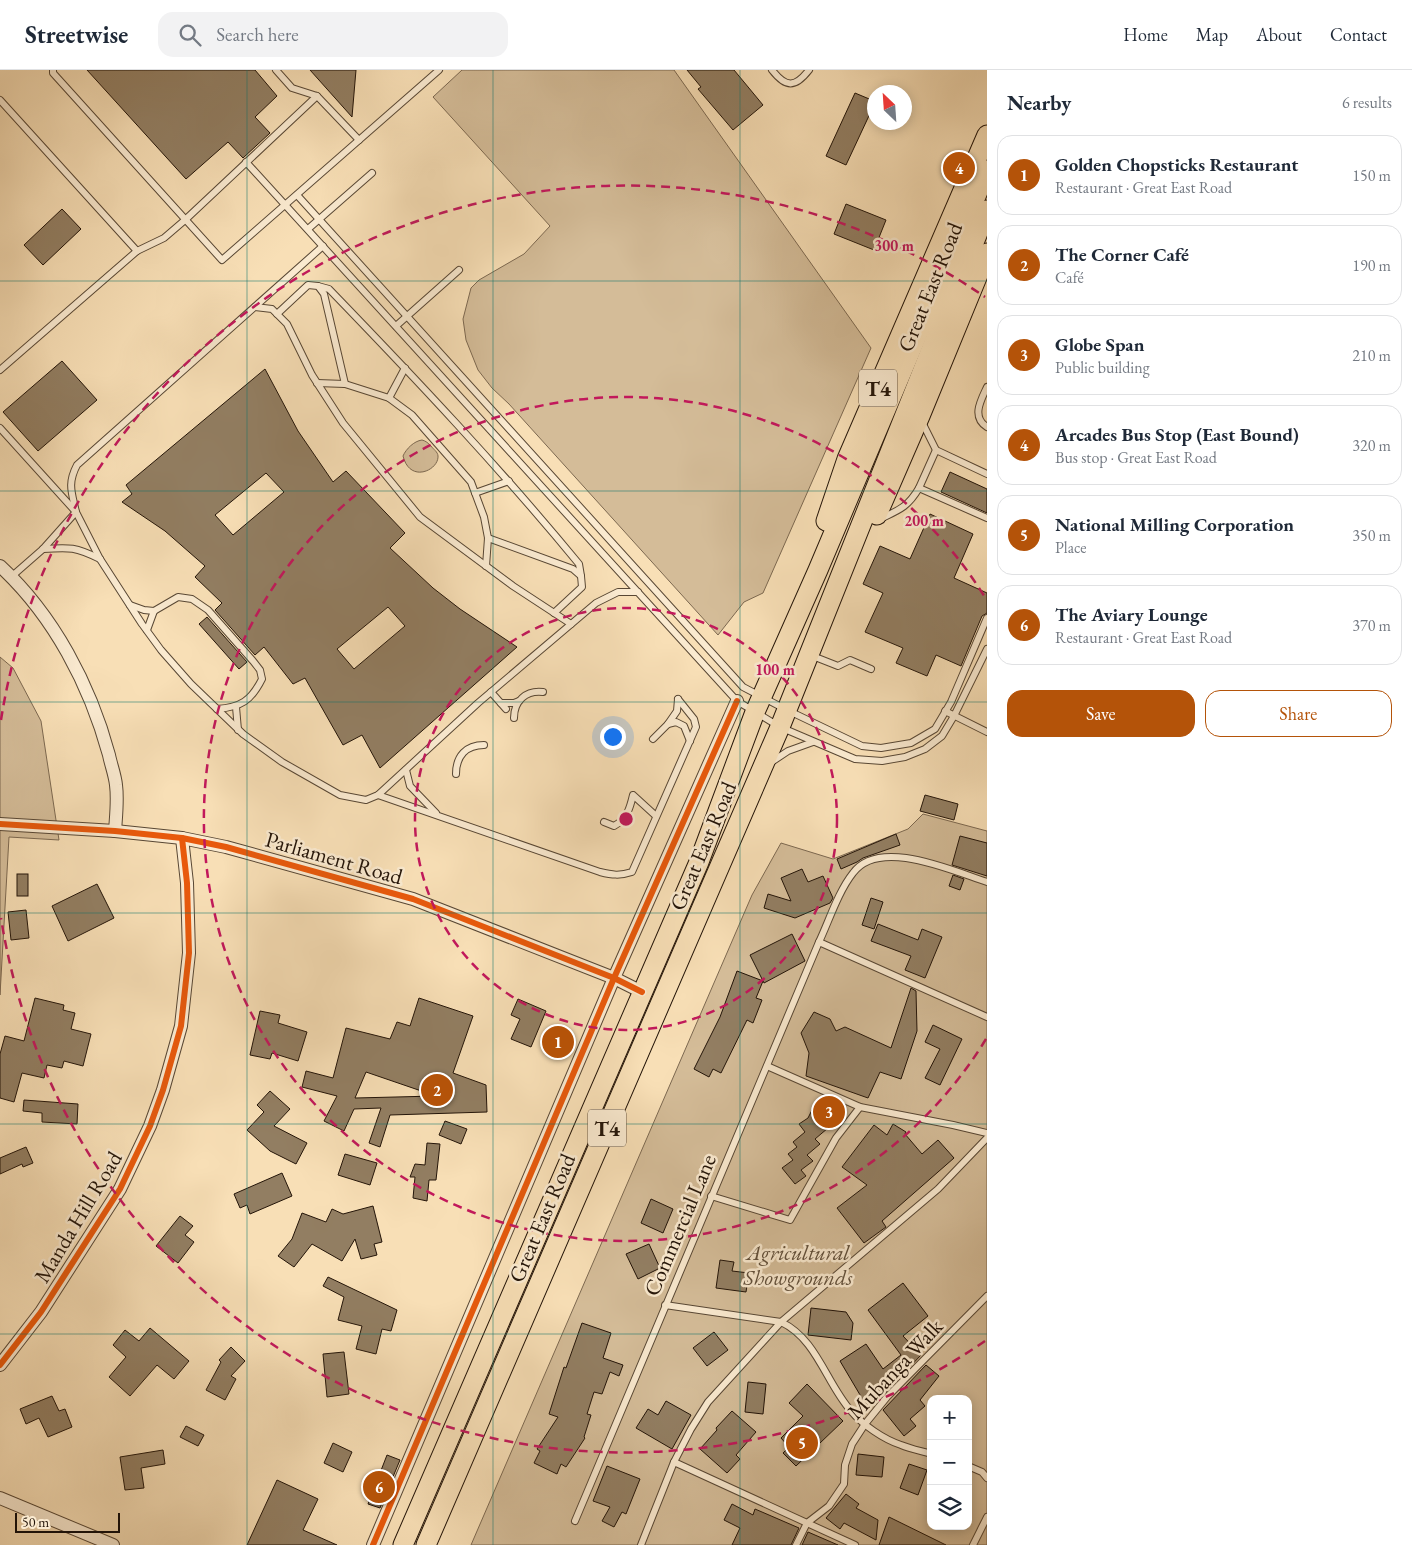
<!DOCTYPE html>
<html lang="en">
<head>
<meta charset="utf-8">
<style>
  :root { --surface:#fff; --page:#f2f2f3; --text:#1f2937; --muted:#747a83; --line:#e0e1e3; --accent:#b45309 }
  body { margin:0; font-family:"EB Garamond",serif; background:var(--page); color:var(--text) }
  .controls { position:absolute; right:15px; bottom:15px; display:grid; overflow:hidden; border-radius:10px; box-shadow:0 2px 12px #0003 }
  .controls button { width:45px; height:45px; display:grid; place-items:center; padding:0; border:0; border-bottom:1px solid var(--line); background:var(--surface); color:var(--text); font:25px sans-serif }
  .compass { position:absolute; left:867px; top:15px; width:45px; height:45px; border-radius:50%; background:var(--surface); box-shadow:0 2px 12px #0003; rotate:335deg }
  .scale { position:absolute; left:15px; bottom:12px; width:105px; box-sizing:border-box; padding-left:5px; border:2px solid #231408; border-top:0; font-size:14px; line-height:18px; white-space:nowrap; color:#231408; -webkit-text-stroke:4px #faead0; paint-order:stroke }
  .you { position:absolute; left:612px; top:666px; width:18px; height:18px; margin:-12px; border:4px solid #fff; border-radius:50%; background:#1a73e8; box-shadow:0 0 0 8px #1a73e833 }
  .badge { display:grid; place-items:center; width:32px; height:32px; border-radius:50%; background:var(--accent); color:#fff; font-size:16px; font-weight:700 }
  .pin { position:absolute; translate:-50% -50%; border:2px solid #fff; box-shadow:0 1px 5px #0006 }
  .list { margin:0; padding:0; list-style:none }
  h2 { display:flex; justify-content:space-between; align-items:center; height:65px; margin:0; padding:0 20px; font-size:21px }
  h2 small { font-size:16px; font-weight:400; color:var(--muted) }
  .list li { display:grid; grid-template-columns:32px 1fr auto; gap:15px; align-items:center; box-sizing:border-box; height:80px; margin:0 10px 10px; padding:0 10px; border:1px solid var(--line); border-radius:15px }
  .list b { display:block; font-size:19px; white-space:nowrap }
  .list p { margin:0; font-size:16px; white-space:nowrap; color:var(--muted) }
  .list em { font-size:16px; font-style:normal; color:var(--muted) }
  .actions { display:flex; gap:10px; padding:15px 20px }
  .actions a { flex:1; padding:11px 0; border:1px solid var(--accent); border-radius:15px; text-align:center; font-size:18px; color:var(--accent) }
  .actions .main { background:var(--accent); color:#fff }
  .icon { flex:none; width:28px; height:28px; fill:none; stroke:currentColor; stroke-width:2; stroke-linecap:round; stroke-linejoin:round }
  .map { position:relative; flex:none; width:987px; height:1475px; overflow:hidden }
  header { display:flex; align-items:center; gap:30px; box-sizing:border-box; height:70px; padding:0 25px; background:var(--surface); border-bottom:1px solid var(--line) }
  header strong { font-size:24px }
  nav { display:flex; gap:28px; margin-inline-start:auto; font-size:18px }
  .search { width:350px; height:45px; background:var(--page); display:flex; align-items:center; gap:12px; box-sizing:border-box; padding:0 18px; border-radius:15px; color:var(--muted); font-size:19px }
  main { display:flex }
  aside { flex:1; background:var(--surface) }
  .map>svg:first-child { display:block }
  .green { fill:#d4bc98; stroke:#7c6850; fill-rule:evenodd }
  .building { fill:#927e62; stroke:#231408; fill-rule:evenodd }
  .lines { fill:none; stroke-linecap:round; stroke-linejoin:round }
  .lane-casing { stroke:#584734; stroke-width:8 }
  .street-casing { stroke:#584734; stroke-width:14 }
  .primary-casing { stroke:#231408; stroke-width:21 }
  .lane { stroke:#faead0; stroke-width:6 }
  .street { stroke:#faead0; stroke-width:12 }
  .primary { stroke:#f8dfb6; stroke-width:19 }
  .cycleway-casing { stroke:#faead0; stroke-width:9 }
  .cycleway { stroke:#e8590c; stroke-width:6 }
  .grid { fill:none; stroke:#0f766e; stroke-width:1; stroke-opacity:0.55 }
  .ring { fill:none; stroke:#c2185b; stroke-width:2.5; stroke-dasharray:9 6 }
  .labels { text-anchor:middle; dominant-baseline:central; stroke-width:5; stroke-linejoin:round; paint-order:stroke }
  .shield { fill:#faead0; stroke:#645444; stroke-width:1 }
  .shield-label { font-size:21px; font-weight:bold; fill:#231408 }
  .street-label { font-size:22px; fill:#231408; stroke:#faead0 }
  .park-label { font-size:22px; font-style:italic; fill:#614f3a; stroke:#faead0 }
  .centre { fill:#c2185b; stroke:#faead0; stroke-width:2.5 }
  .ring-label { font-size:15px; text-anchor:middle; font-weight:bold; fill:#c2185b; stroke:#faead0; stroke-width:5; stroke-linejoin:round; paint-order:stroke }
</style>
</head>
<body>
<header>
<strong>Streetwise</strong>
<div class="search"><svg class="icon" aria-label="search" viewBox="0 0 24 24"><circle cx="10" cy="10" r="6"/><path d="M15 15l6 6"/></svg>Search here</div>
<nav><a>Home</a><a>Map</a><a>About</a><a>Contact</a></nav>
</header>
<main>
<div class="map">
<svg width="987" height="1475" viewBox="0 0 987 1475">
  <rect width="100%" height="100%" fill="#f8dfb6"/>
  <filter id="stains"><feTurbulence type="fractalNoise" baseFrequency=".004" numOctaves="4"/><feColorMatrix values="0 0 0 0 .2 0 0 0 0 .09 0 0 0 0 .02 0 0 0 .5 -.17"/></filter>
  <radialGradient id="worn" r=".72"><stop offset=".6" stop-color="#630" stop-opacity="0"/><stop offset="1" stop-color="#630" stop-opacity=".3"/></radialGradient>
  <g class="green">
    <polygon points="462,0 674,0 871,278 763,523 744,532 718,565 509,334 492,318 478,300 466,270 463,249 471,218 479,210 524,184 550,156 433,27"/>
    <path d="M422 370C426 371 428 373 431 376 433 379 438 382 438 386 439 400 410 414 403 386 406 379 414 371 422 370Z"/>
    <polygon points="0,587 13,598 41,651 59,770 9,767 0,925"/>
    <path d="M923 744 987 761V1475H471L752 825 781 773 833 789 908 759ZM931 1329H968V1456H931Z"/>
  </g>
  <g class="building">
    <polygon points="87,0 255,0 277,26 255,47 270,63 243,88 228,72 186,109"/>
    <polygon points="310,0 356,0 352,47"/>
    <polygon points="687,0 734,0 763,35 733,60 698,19 701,17"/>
    <polygon points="855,23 874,31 874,35 846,95 826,86"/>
    <polygon points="846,134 886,150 874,180 834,164"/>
    <polygon points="62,139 81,159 43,195 24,175"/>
    <polygon points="62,291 97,330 38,381 3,342"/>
    <path d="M265 299 298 361 333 412 346 401 405 463 390 478 433 518 460 539 517 577 380 698 362 665 343 675 305 608 293 614 264 577 255 585 215 540 222 533 195 507 205 496 165 461 122 432 132 424 126 415ZM266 403 284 422 233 465 215 445ZM388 537 405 556 354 599 337 579Z"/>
    <polygon points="950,402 987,419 987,443 941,422"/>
    <polygon points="930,444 973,464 954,508 987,523 987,543 982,546 961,596 936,585 927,606 896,593 903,578 865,562 883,523 863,514 880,476 910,489"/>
    <polygon points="207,547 247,592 239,599 199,554"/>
    <polygon points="925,725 958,734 954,750 920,741"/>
    <polygon points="896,764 900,775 863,788 857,792 841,799 837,789"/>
    <polygon points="960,766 987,773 987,806 952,795"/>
    <polygon points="802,799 808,812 823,806 833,828 830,833 795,848 764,838 768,824 791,831 781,808"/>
    <rect x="17" y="804" width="11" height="22"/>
    <polygon points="953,805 964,809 960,820 949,816"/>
    <polygon points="97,814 114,848 68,871 52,836"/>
    <polygon points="871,828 883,832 874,859 862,855"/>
    <polygon points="26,840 29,868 11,870 8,842"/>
    <polygon points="878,854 918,870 922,859 942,867 925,908 905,900 911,886 871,871"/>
    <polygon points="792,864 805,891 764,913 750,885"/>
    <polygon points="737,901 763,911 756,928 762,930 753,953 747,950 721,1003 713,999 709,1007 694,999 720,947"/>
    <polygon points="911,918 916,921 917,961 901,1009 880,1002 868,1028 806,1006 809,983 801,963 814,942 830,949 836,961 845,957 891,978"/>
    <polygon points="35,928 64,935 63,940 75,943 71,959 91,964 83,996 64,991 62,998 47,995 44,1008 22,1003 14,1032 0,1028 0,984 5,966 24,971"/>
    <path d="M419 928 473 946 453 1003 486 1015 487 1042 390 1045 380 1077 369 1073 381 1038 354 1039 344 1061 324 1051 337 1026 302 1017 306 1001 333 1008 346 958 390 969 397 952 410 956ZM366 1002 436 1026 355 1028Z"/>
    <polygon points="518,929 546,941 531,977 511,969 520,949 511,945"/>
    <polygon points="260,941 280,945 278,953 307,962 298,991 272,983 270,989 250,985"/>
    <polygon points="933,955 962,969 940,1015 925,1008 940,979 925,972"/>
    <polygon points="270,1021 290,1039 274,1056 307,1073 296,1094 270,1081 247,1060 264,1042 257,1035"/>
    <polygon points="24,1030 78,1034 77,1054 42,1052 42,1043 23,1041"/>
    <polygon points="812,1040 828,1058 815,1069 820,1074 807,1085 813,1091 801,1100 806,1106 795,1114 782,1098 793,1090 788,1084 797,1077 793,1072 805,1062 799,1054 808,1048"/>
    <polygon points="445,1051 467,1059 461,1074 439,1065"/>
    <polygon points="893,1054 906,1062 905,1064 922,1084 938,1070 954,1088 882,1151 886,1157 864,1173 837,1138 867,1115 842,1097 874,1055 887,1065"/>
    <polygon points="427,1073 440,1074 436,1110 429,1110 427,1131 413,1128 415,1107 410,1107 415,1094 425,1095"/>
    <polygon points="26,1077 33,1093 23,1097 22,1094 0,1104 0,1088"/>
    <polygon points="345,1084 377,1093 370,1115 338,1105"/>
    <polygon points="282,1103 292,1126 250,1144 247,1135 240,1138 234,1124"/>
    <polygon points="651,1129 673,1139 663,1163 641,1153"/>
    <polygon points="373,1136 382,1172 374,1174 377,1185 361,1189 355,1169 342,1191 312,1174 294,1197 278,1186 292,1169 302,1143 326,1152 332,1139 343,1144"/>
    <polygon points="180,1146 193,1156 185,1165 194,1172 178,1193 156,1176"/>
    <polygon points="649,1174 660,1198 638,1209 626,1184"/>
    <polygon points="720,1190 734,1192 732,1201 749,1203 746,1222 716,1218"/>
    <polygon points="328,1207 397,1240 391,1261 382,1259 376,1284 356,1279 362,1256 338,1250 344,1227 323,1216"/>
    <polygon points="903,1213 928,1246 903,1266 921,1285 876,1333 874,1330 866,1335 840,1291 866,1274 883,1299 901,1285 868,1240"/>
    <polygon points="811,1238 846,1242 853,1253 851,1270 808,1265"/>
    <polygon points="582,1253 611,1263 603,1288 623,1295 619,1306 610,1302 602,1324 594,1322 587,1344 591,1345 584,1367 585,1368 566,1397 561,1394 557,1404 534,1393 540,1381 537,1379 558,1347 549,1344 564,1297 566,1298"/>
    <polygon points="150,1258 189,1291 174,1309 157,1295 130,1326 109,1307 126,1287 113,1275 125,1260 139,1271"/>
    <polygon points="714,1262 728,1280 707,1296 693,1278"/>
    <polygon points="231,1277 245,1291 231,1306 236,1309 225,1330 206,1320 221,1292 219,1290"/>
    <polygon points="344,1282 349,1324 327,1327 323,1284"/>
    <polygon points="926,1295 939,1306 920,1330 925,1336 910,1349 916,1356 904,1366 883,1340"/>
    <polygon points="748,1312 766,1314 763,1344 745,1342"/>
    <polygon points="807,1314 843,1351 796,1396 783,1383 789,1377 781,1368 803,1346 789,1333"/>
    <polygon points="52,1326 59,1341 65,1339 72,1357 48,1367 39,1348 26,1354 20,1339"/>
    <polygon points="666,1331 691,1345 672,1379 636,1358 648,1339 658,1345"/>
    <polygon points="732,1341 756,1362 736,1385 740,1389 727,1403 700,1379 717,1360 716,1358"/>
    <polygon points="186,1356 204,1365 198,1376 180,1367"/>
    <polygon points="333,1373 352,1382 343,1402 324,1393"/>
    <polygon points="163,1380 165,1394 141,1398 144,1418 125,1420 120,1387"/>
    <polygon points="858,1384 884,1387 882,1407 856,1405"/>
    <polygon points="387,1385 400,1390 380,1438 368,1434"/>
    <polygon points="909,1394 927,1400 918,1425 900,1418"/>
    <polygon points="607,1396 640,1409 626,1444 622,1442 614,1457 602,1451 610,1437 593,1431"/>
    <polygon points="277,1410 318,1429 303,1460 337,1475 247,1475"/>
    <polygon points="846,1424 859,1434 856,1438 878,1450 876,1470 844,1453 840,1459 826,1448"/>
    <polygon points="732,1434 753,1445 755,1439 799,1458 791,1475 732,1475 740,1458 724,1450"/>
    <polygon points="889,1447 946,1475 879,1475"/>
    <polygon points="808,1462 838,1475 802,1475"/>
  </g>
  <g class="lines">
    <g class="lane-casing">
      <g id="lane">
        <polyline points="53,0 53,3 222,190 439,0"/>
        <polyline points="276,0 292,18 317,26 359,70"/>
        <path d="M772 0C786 18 795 18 809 0"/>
        <polyline points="0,30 137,181"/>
        <polyline points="246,92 737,631 780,657 855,689 882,691 905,687 925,679 942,666 954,646 987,579"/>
        <polyline points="297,125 743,617 787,640 862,676 881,678 911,673 935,659 951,632 987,548"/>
        <polyline points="308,159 372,103"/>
        <path d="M318 216 329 219C415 308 500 398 579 494L581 506"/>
        <polyline points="255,237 272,239 287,254 312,305 343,353 420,447 513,516 571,554"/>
        <polyline points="277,244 308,215 318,216 324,224 345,314"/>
        <polyline points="396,256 459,200"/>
        <polyline points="0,300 137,181 164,168 185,150 317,26"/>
        <polyline points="317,313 345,314 389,328 412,345 471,412 484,447 488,468 486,496"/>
        <path d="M987 317C981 330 971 347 987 357"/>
        <polyline points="389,328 405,298"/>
        <polyline points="922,352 936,380"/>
        <polyline points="0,358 76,442 100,489 142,554 161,580 191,614 243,664 282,692 340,725 366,730 378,725 478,633 596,533 618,522 638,522"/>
        <polyline points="987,404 936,380 919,418 987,448"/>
        <polyline points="475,423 509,411"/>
        <path d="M880 449C899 440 908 437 919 418"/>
        <polyline points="488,468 573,499 581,506 582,517 554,543"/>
        <path d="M43 479C70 477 76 477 100 489"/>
        <path d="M11 507 43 479 76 442C72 423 67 414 77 395L323 176"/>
        <polyline points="130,535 144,540 154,541"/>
        <path d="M147 560 154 541 178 527 192 529 208 540 253 591 260 600 262 609C251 631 241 637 217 639"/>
        <polyline points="810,585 838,596 850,590 871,599"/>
        <polyline points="491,622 506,639"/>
        <polyline points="501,633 514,633 519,631"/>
        <polyline points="236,637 238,660"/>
        <polyline points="945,641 987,662"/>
        <path d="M514 648C514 631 526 620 543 622"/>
        <polyline points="668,654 677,641 678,629"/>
        <polyline points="653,669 668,654 676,652 684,656 690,671"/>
        <polyline points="770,693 788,681 813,672"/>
        <polyline points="406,700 410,716 436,743"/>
        <path d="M456 704C456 686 466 675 484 675"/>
        <path d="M378 725 600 802C612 805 620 806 632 802L696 657 694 649 678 629"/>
        <path d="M604 752 614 756C627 749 630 738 633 725L656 746"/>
        <path d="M987 812C953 801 879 767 853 803 838 822 829 851 819 872L987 947"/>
        <polyline points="767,996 860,1037 953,1055 987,1063"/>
        <polyline points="711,1126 790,1150 836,1068 860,1037"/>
        <path d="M665 1235 781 1252C817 1269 826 1313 851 1341 863 1355 883 1369 901 1375 911 1379 921 1381 931 1384"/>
        <polyline points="674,1392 855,1475"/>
        <polyline points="968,1396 982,1402 987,1408"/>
        <polyline points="575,1451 819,872"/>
        <polyline points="641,1475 674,1392 691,1359 708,1332 781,1252 938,1119 987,1068"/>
        <polyline points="796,1475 807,1453 829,1436 844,1414 845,1395 852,1374 865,1354 887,1327 987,1226"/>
        <polyline points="973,1475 987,1447"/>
      </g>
    </g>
    <g class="street-casing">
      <g id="street">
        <path d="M0 496C54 546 90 615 109 685 111 695 115 705 116 715 118 730 116 746 115 761"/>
        <polyline points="0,754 115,761 182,768 226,777 413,829 614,908 642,922"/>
        <polyline points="0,1295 41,1242 120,1119 150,1056 163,1020 181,956 189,883 187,813 182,768"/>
        <polyline points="0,1428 113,1475"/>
        <polyline points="373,1475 614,908 737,631"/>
      </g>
    </g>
    <g class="primary-casing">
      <g id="primary">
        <polyline points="877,445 920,346 987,183"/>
        <polyline points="826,451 847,389 987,65"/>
        <polyline points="403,1475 699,792 755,642 818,500 987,100"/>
        <polyline points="426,1475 780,657 987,140"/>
      </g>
    </g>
    <use href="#lane" class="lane"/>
    <use href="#street" class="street"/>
    <use href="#primary" class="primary"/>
    <g class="cycleway-casing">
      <g id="cycleway">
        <polyline points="0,754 115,761 182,768 226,777 413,829 614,908 642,922"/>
        <polyline points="0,1295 41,1242 120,1119 150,1056 163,1020 181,956 189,883 187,813 182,768"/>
        <polyline points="373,1475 614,908 737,631"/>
      </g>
    </g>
    <use href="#cycleway" class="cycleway"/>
  </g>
  <path class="grid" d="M247 0V1475M493 0V1475M740 0V1475M0 211H987M0 421H987M0 632H987M0 843H987M0 1054H987M0 1264H987"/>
  <g class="ring">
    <circle cx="626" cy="749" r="211"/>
    <path d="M986 969A422 422 0 1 1 986 529"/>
    <path d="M985 1271A633 633 0 0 1 1 848M1 650A633 633 0 0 1 985 227"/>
  </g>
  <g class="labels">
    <g class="shield">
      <rect x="859" y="299.5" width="38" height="37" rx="4"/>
      <rect x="588" y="1039.5" width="38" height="37" rx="4"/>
    </g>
    <g class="shield-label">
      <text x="878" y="318">T4</text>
      <text x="607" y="1058">T4</text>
    </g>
    <g class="street-label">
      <text transform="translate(930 217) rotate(-68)">Great East Road</text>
      <text transform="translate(703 776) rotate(-67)">Great East Road</text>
      <text transform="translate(334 788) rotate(16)">Parliament Road</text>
      <text transform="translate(78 1147) rotate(-59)">Manda Hill Road</text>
      <text transform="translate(542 1148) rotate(-67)">Great East Road</text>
      <text transform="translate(680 1155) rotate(-67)">Commercial Lane</text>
      <text transform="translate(895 1299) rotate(-47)">Mubanga Walk</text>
    </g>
    <g class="park-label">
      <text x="798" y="1182">Agricultural<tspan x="798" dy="25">Showgrounds</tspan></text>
    </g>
  </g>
  <circle cx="626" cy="749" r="8" class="centre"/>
  <g class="ring-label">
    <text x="894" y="181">300 m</text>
    <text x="924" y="456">200 m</text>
    <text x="775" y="605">100 m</text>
  </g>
  <rect width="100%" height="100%" filter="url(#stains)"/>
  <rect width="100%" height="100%" fill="url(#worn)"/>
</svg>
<div class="controls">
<button>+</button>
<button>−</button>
<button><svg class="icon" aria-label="layers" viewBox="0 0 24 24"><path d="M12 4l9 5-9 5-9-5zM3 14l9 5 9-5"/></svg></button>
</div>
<svg class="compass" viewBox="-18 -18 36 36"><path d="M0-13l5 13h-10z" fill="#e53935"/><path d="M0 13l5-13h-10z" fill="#747a83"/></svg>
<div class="scale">50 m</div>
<div class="you"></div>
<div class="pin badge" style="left:558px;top:972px">1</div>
<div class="pin badge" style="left:437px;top:1020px">2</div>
<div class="pin badge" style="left:829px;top:1042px">3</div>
<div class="pin badge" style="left:959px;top:98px">4</div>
<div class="pin badge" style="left:802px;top:1373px">5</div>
<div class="pin badge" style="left:379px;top:1417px">6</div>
</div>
<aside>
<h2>Nearby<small>6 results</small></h2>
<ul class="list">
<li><span class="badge">1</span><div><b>Golden Chopsticks Restaurant</b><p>Restaurant · Great East Road</p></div><em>150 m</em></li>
<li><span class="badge">2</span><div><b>The Corner Café</b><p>Café</p></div><em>190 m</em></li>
<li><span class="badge">3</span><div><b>Globe Span</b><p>Public building</p></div><em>210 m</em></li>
<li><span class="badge">4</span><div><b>Arcades Bus Stop (East Bound)</b><p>Bus stop · Great East Road</p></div><em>320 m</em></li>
<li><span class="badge">5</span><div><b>National Milling Corporation</b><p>Place</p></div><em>350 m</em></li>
<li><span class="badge">6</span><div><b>The Aviary Lounge</b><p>Restaurant · Great East Road</p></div><em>370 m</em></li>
</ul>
<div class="actions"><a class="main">Save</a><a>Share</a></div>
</aside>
</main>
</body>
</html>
